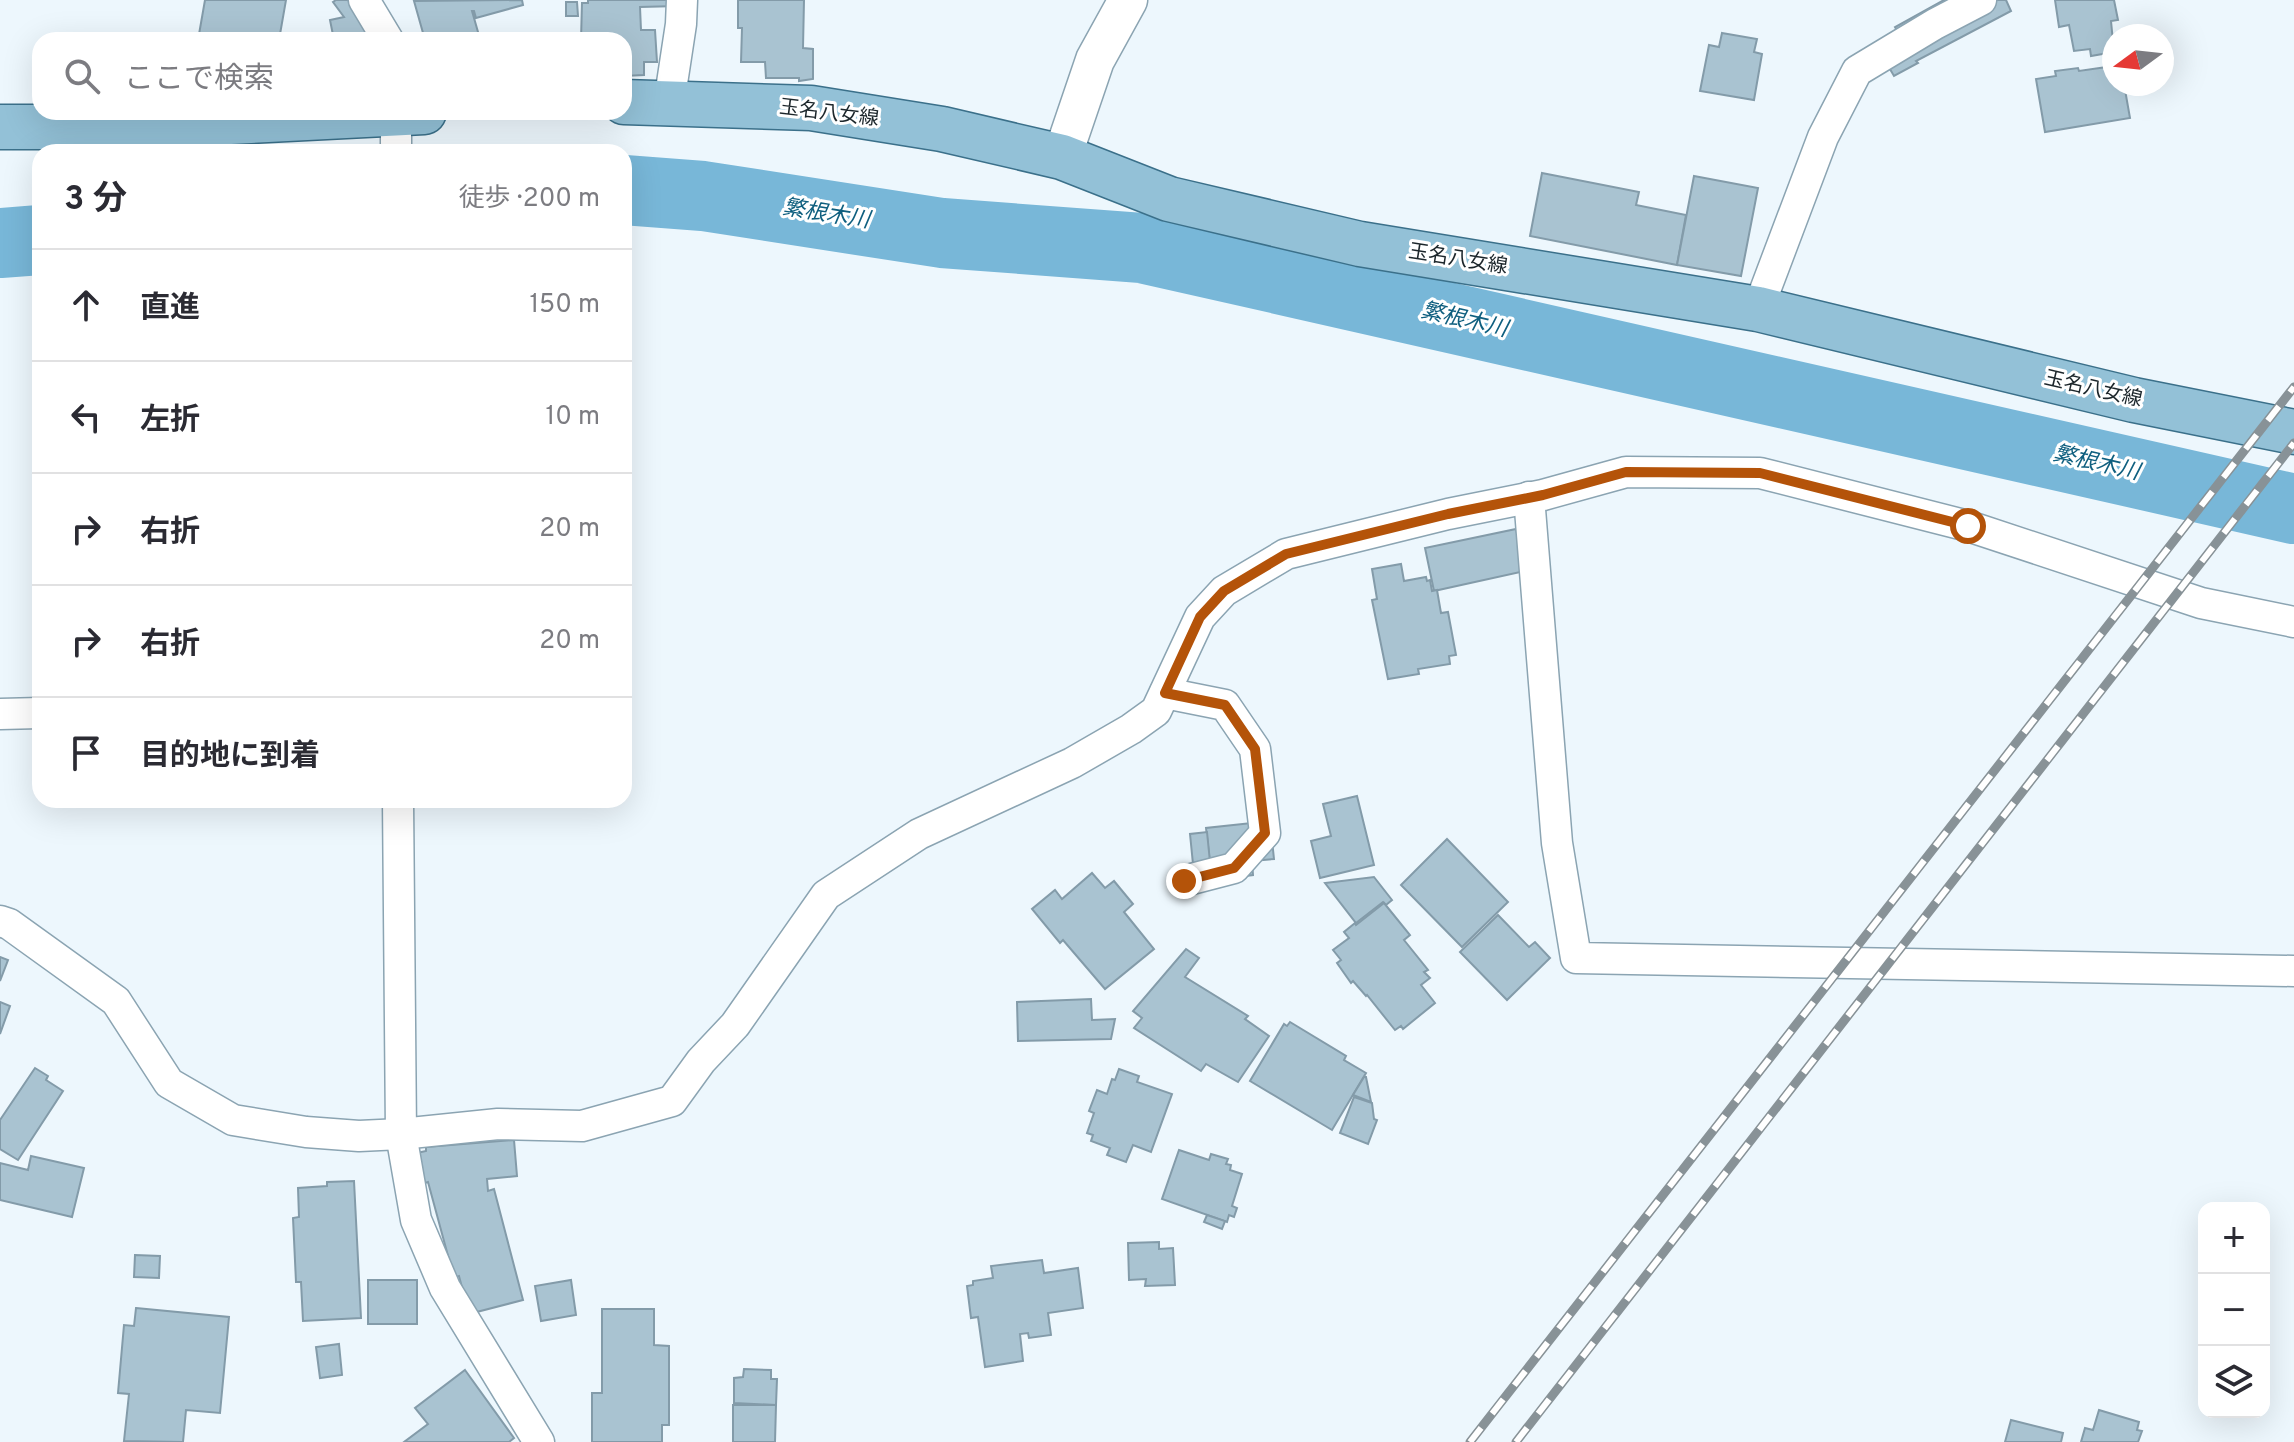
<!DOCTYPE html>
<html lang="ja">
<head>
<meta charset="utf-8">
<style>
  :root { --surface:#fff; --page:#f2f2f3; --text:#2b2b33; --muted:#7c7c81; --line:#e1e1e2 }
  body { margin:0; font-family:Overpass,"Noto Sans JP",sans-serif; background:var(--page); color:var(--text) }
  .controls { position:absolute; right:24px; bottom:24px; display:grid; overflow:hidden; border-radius:16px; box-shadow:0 8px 32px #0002 }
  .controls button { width:72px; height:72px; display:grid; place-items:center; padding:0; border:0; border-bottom:2px solid var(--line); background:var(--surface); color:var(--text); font:40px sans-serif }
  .compass { position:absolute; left:2102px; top:24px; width:72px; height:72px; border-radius:50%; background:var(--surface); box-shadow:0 8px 32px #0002; rotate:255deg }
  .stop { position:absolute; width:24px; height:24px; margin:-18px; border:6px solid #b45309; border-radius:50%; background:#fff }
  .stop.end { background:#b45309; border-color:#fff; box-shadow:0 2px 8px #0008 }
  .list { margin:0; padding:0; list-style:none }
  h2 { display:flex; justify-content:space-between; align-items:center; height:104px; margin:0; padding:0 32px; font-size:34px }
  h2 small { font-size:26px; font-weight:400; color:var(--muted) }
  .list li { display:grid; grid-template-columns:52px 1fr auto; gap:24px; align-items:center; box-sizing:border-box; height:112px; padding:0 32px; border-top:2px solid var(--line) }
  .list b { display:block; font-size:30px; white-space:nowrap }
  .list em { font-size:26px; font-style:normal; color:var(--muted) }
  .icon { flex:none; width:44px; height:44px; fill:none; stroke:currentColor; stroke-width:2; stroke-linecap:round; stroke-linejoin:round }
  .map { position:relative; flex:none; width:2294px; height:1442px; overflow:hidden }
  .search { position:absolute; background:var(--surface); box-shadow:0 8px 32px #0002; left:32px; top:32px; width:600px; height:88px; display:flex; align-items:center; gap:20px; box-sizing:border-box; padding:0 28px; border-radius:24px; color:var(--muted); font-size:30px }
  .panel { position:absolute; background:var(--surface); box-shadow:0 8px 32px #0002; left:32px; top:144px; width:600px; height:664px; border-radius:24px }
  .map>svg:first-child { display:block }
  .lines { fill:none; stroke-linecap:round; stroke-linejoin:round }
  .river { stroke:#78b7d8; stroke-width:70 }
  .building { fill:#a9c3d1; stroke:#839ba9; stroke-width:2 }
  .minor-casing { stroke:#8ba4b2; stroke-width:33 }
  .tertiary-casing { stroke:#8ba4b2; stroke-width:41 }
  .primary-casing { stroke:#3b708a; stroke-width:47 }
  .minor { stroke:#fff; stroke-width:30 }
  .tertiary { stroke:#fff; stroke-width:38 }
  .primary { stroke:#93c1d7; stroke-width:44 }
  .rail-casing { stroke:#889297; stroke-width:9 }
  .rail { stroke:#fff; stroke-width:6; stroke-dasharray:18; stroke-linecap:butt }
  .route { stroke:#b45309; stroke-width:10 }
  .labels { text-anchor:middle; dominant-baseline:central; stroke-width:6; stroke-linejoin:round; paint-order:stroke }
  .street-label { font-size:20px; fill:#1c262b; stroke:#fff }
  .water-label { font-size:22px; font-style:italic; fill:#0f5f7f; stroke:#fff }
</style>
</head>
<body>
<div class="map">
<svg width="2294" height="1442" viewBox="0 0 2294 1442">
  <rect width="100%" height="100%" fill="#edf7fd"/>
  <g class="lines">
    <g class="river">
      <polyline points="624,190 703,196 942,233 1142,248 2294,509"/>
      <polyline points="0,243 40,240"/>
    </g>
  </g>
  <g class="building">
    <polygon points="205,0 286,0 279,40 198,40"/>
    <polygon points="336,0 348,0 375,40 334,40 330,20 344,17 333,2"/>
    <polygon points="522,0 523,5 476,18 474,11 472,11 480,39 478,40 425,40 414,1"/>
    <polygon points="588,0 677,0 678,6 640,7 641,30 655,30 657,62 644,62 644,75 624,76 624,40 581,40 582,3 588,3"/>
    <polygon points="738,0 804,0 803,48 813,49 813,79 799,81 799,78 766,78 765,62 741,62 742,28 738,28"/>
    <polygon points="1944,0 2006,0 2011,11 1916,61 1918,63 1894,76 1880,52 1903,40 1895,27"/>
    <polygon points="2055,0 2114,0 2118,20 2111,21 2114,52 2091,56 2090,49 2074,51 2069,25 2059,27"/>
    <polygon points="566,2 577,2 578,16 566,16"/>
    <polygon points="1722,33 1757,39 1754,52 1762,54 1754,100 1700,91 1709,45 1719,47"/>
    <polygon points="2114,66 2114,84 2124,84 2130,118 2045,132 2036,79 2056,76 2055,71 2078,68 2079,71"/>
    <polygon points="1542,173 1639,192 1636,205 1686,215 1677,265 1530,236"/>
    <polygon points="1694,176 1758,188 1741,276 1677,265"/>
    <polygon points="1516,529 1525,571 1434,591 1425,548"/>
    <polygon points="1401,564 1404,581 1426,577 1427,581 1430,580 1432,591 1437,590 1441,613 1448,612 1456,655 1449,656 1450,664 1418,669 1419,674 1388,679 1372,600 1377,599 1372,569"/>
    <polygon points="1357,796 1374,865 1320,878 1311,841 1331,836 1323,804"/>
    <polygon points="1270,821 1274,859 1252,861 1253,875 1212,880 1206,828"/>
    <polygon points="1207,832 1210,862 1193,864 1190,834"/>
    <polygon points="1447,839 1508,902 1462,947 1401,885"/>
    <polygon points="1092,873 1105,888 1114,881 1133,904 1124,912 1154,949 1105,989 1063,940 1060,943 1032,909 1055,890 1062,899"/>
    <polygon points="1374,877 1392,900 1386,905 1383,902 1356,923 1325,883"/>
    <polygon points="1384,903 1410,935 1404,940 1428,970 1424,972 1430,978 1421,985 1435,1003 1403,1029 1401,1026 1395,1030 1367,995 1366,996 1353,981 1351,983 1337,963 1341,960 1333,950 1349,938 1344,932 1355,923 1356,925"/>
    <polygon points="1498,915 1529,947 1535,942 1550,958 1507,1000 1460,952"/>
    <polygon points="1186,949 1199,958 1185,977 1248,1016 1245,1019 1269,1036 1238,1082 1206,1064 1201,1071 1134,1028 1142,1018 1133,1011"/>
    <polygon points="0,957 8,960 0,981"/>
    <polygon points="1091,999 1092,1020 1115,1019 1111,1039 1018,1041 1017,1002"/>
    <polygon points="0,1002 10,1006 0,1034"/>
    <polygon points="1290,1022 1346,1056 1344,1060 1366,1073 1332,1130 1250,1081 1284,1024 1287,1026"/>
    <polygon points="35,1068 48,1076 46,1080 63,1091 18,1160 0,1149 0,1120"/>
    <polygon points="1119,1069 1139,1076 1137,1082 1172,1094 1151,1152 1133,1145 1126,1162 1107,1155 1110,1148 1091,1141 1093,1135 1087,1133 1094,1113 1089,1111 1097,1090 1107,1094 1112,1079 1115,1080"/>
    <polygon points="1364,1077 1366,1077 1371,1102 1353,1095"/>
    <polygon points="1354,1097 1372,1103 1374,1119 1377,1120 1368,1144 1340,1133"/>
    <polygon points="514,1140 517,1176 487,1179 488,1191 494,1189 523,1300 469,1314 459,1276 454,1278 428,1182 425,1183 417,1153 426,1151 426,1147"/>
    <polygon points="1179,1150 1209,1160 1211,1154 1228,1159 1226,1164 1231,1165 1230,1170 1242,1174 1232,1206 1237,1208 1234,1217 1229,1215 1227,1222 1162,1199"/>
    <polygon points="31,1156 84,1168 72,1217 0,1200 0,1163 28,1170"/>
    <polygon points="354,1181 361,1318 303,1321 301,1282 296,1282 293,1218 299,1217 298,1188 327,1186 327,1182"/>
    <polygon points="1207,1215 1225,1221 1222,1229 1204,1222"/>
    <polygon points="1159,1242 1159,1249 1173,1248 1175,1285 1145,1286 1146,1279 1129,1280 1128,1243"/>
    <polygon points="135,1255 160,1256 159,1278 134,1277"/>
    <polygon points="1042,1260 1044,1273 1078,1268 1083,1308 1048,1313 1051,1335 1029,1338 1028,1333 1020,1334 1023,1361 985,1367 978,1317 971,1318 967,1286 973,1285 973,1281 993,1278 991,1266"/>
    <rect x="368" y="1280" width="49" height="44"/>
    <polygon points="571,1280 576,1315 541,1321 535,1286"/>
    <polygon points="136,1308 229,1317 220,1413 186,1410 183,1442 124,1441 129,1394 118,1393 124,1325 134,1326"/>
    <polygon points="602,1309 654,1309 654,1345 669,1346 669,1425 662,1425 662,1442 592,1442 592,1393 602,1393"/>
    <polygon points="339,1344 342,1375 320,1378 316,1347"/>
    <polygon points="744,1369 771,1370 771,1379 777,1379 776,1405 734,1403 734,1378 743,1377"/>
    <polygon points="465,1370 514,1438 509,1442 404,1442 428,1424 415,1408"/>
    <polygon points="733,1405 776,1405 775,1442 733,1442"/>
    <polygon points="2099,1410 2139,1422 2137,1430 2142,1431 2138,1442 2081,1442 2085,1428 2093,1430"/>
    <polygon points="2011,1420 2063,1433 2061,1442 2005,1442"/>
  </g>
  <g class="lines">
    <g class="minor-casing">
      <g id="minor">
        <polyline points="364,0 388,40"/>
        <polyline points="669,103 681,24 682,0"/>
        <polyline points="396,152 396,114"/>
        <polyline points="1758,309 1823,137 1857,71 1935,24 1981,0"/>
        <polyline points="1529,497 1557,843 1576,958 2294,971"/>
        <polyline points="1165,693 1225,705 1255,749 1265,833 1234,868 1184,881"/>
        <polyline points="0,714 40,713"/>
        <polyline points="398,800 401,1134 416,1220 445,1288 539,1442"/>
        <polyline points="0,921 9,924 116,1001 169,1083 233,1120 306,1132 359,1136 401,1134 498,1124 582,1126 672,1101 701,1061 735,1025 826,895 919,834 1072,763 1131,729 1156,711 1200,617 1224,591 1286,554 1448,514 1543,495 1626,472 1760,473 1968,526 2201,603 2294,622"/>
      </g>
    </g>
    <g class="tertiary-casing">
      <polyline id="tertiary" points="1062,157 1095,60 1128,0"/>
    </g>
    <g class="primary-casing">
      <g id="primary">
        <polyline points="624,102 811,108 942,129 1062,157 1169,199 1360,244 1758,309 2134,400 2294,432"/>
        <polyline points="0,127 133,127 424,112"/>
      </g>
    </g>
    <use href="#minor" class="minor"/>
    <use href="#tertiary" class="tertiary"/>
    <use href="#primary" class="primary"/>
    <g class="rail-casing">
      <g id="rail">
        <polyline points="1470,1442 2294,387"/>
        <polyline points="1516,1442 2294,443"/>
      </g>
    </g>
    <use href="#rail" class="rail"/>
  </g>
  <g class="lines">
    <polyline class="route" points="1184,881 1234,868 1265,833 1255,749 1225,705 1165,693 1200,617 1224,591 1286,554 1448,514 1543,495 1626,472 1760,473 1968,526"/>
  </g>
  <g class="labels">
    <g class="street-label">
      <text transform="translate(829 114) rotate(7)">玉名八女線</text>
      <text transform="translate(1458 260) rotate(9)">玉名八女線</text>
      <text transform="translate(2093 390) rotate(13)">玉名八女線</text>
    </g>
    <g class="water-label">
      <text transform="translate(826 215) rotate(9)">繁根木川</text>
      <text transform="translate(1464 321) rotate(13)">繁根木川</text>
      <text transform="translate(2096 464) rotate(13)">繁根木川</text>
    </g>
  </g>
</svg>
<div class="controls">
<button>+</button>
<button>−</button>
<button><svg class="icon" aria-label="layers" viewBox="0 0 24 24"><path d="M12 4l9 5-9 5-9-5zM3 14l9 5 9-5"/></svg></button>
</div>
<svg class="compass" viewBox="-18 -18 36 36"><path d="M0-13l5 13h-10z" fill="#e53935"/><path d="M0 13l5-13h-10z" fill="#7c7c81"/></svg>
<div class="stop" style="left:1968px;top:526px"></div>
<div class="stop end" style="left:1184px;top:881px"></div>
<div class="search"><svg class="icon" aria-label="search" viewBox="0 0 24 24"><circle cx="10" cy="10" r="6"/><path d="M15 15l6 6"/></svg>ここで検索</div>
<section class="panel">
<h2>3 分<small>徒歩 · 200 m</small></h2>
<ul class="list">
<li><svg class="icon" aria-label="ahead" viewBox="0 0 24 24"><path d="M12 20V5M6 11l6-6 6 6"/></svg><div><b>直進</b></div><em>150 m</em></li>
<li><svg class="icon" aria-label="left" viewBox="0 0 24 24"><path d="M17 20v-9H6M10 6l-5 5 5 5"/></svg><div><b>左折</b></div><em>10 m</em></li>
<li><svg class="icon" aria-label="right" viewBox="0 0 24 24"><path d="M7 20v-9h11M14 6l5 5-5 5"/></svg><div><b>右折</b></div><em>20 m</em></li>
<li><svg class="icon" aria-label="right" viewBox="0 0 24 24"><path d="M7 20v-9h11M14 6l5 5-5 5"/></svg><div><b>右折</b></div><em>20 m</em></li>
<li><svg class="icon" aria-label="arrive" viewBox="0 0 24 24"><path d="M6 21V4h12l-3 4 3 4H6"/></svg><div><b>目的地に到着</b></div></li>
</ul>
</section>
</div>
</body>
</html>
